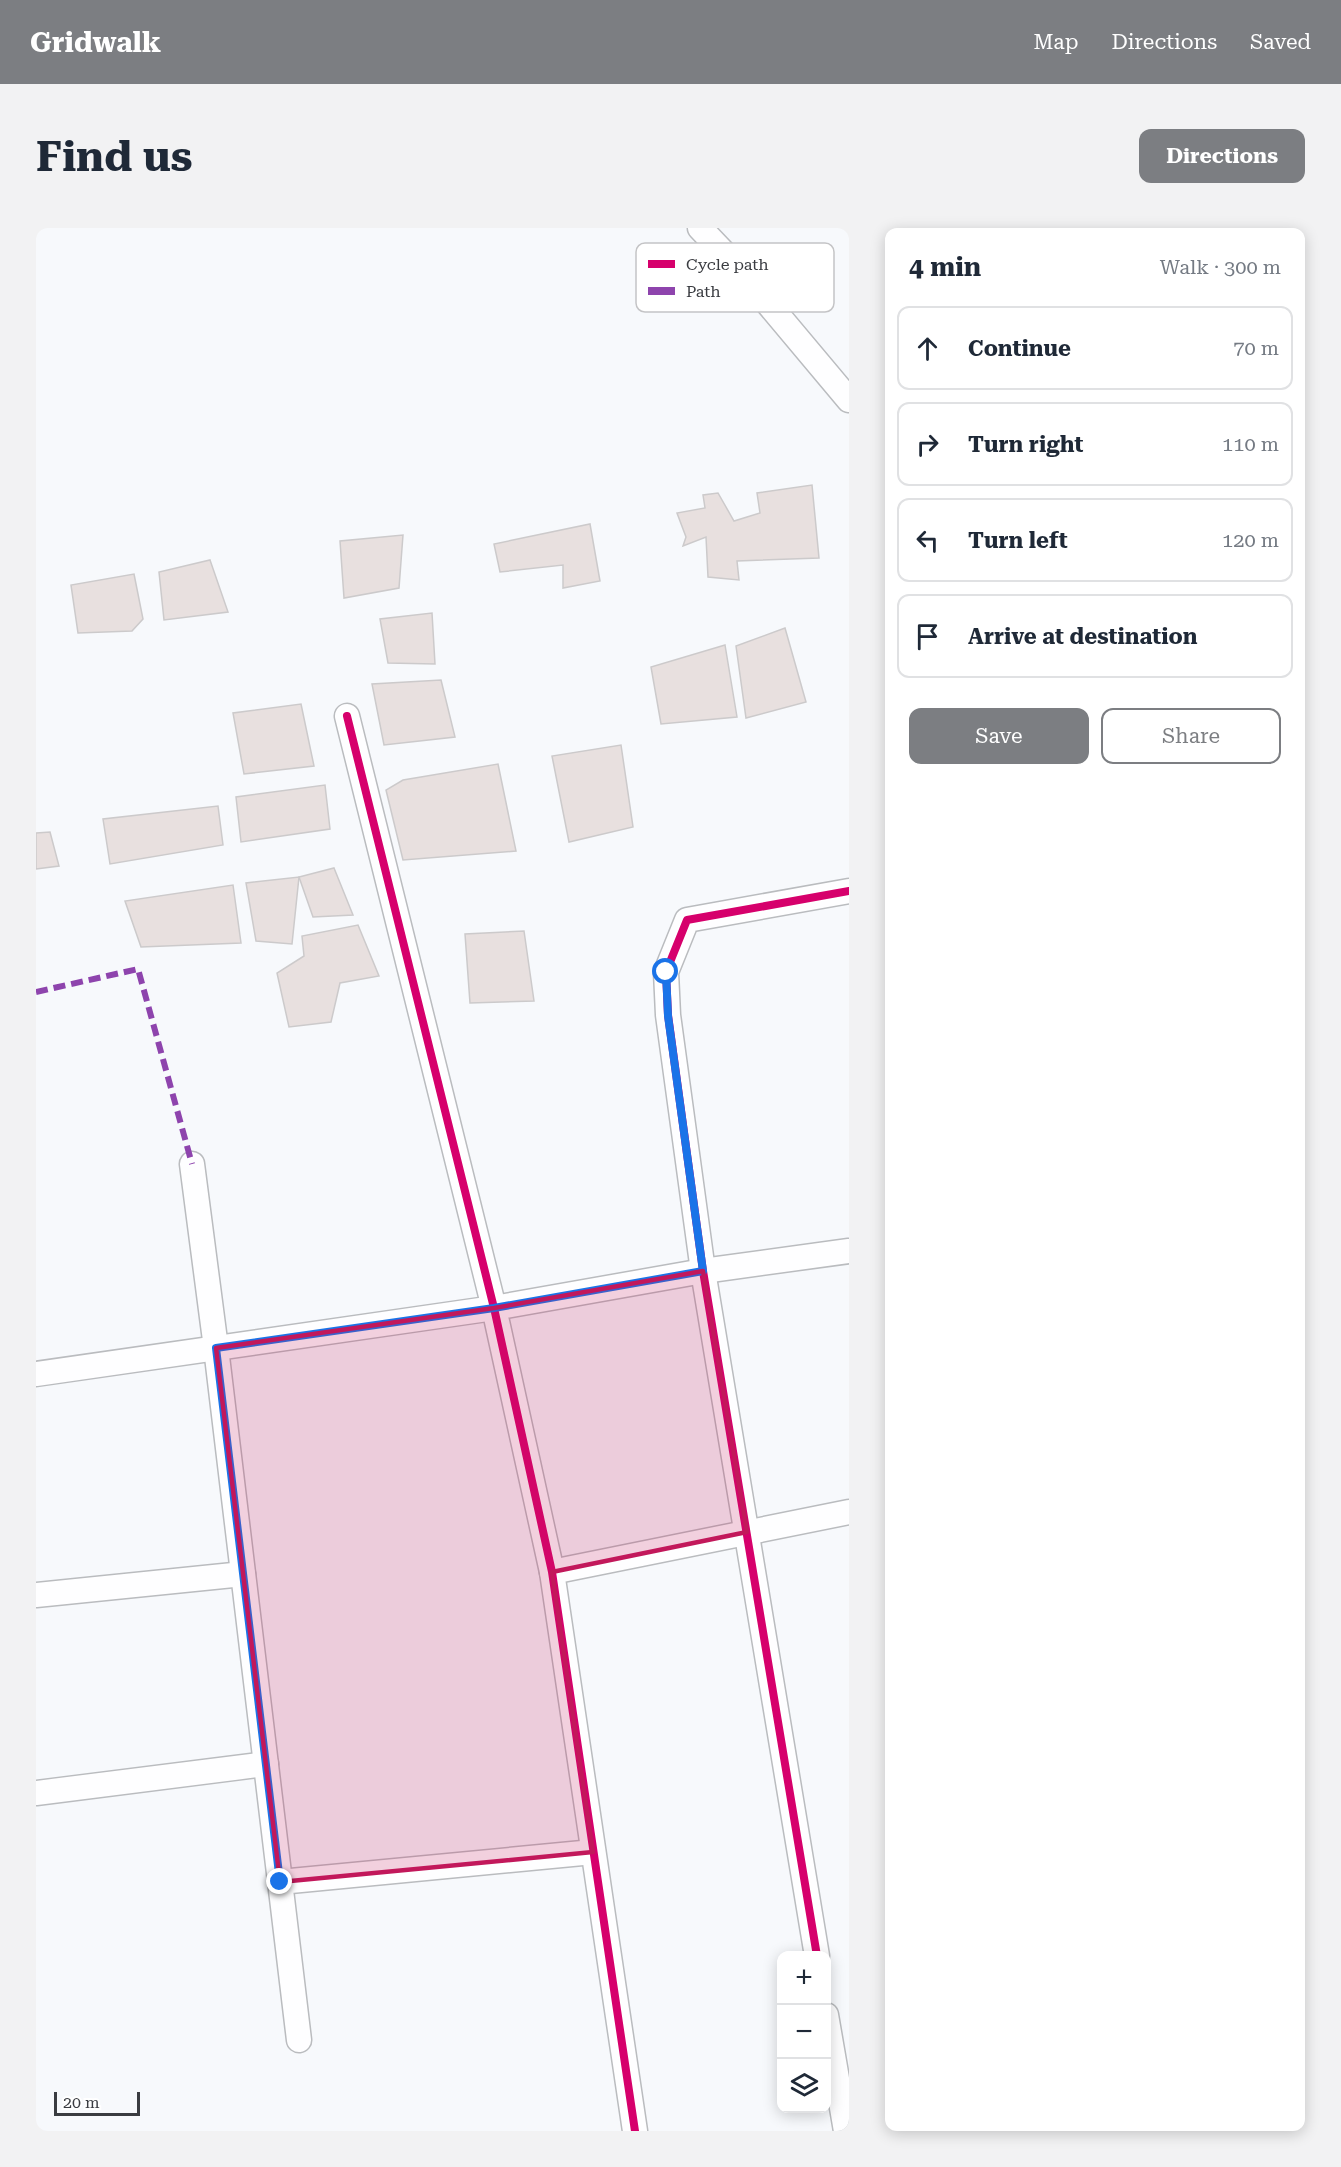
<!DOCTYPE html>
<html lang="en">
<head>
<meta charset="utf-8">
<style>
  :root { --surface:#fff; --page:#f2f2f3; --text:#1f2937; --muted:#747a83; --line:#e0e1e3; --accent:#7c7e82 }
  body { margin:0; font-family:"Roboto Serif",serif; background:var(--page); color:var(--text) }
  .controls { position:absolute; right:18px; bottom:18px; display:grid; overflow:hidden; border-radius:12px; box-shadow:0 3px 15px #0003 }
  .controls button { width:54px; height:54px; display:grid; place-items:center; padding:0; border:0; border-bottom:2px solid var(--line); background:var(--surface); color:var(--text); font:30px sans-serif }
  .scale { position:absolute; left:18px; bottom:15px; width:86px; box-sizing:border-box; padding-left:6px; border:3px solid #3a3c41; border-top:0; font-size:16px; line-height:21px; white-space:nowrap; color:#3a3c41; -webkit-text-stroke:4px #fff; paint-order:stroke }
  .stop { position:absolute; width:18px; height:18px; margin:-14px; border:4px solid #1a73e8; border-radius:50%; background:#fff }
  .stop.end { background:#1a73e8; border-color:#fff; box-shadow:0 2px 6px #0008 }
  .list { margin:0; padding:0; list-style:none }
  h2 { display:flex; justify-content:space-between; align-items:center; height:78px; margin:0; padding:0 24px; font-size:26px }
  h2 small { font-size:20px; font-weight:400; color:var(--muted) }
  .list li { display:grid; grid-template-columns:39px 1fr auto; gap:18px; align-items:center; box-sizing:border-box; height:84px; margin:0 12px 12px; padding:0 12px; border:2px solid var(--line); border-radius:12px }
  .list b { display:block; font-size:22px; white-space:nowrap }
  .list em { font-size:20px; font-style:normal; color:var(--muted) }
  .actions { display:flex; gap:12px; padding:18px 24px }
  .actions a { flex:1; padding:14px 0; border:2px solid var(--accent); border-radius:12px; text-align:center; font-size:21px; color:var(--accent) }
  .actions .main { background:var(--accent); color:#fff }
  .icon { flex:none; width:33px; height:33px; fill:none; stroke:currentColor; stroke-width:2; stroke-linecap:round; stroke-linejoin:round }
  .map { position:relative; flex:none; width:813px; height:1903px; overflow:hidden; border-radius:12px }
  header { display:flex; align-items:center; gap:36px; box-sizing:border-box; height:84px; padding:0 30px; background:var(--accent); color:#fff }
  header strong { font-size:28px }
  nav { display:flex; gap:33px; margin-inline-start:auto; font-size:21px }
  .intro { display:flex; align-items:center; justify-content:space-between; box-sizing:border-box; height:144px; padding:0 36px }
  h1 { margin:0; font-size:42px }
  .button { padding:15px 27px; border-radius:12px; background:var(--accent); color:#fff; font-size:21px; font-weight:700 }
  main { display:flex; gap:36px; padding:0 36px }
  aside { flex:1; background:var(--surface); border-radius:12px; box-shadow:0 3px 15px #0003 }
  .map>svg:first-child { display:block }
  .building { fill:#e8e0df; stroke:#cccacb; stroke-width:1.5 }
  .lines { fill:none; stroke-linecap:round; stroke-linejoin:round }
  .street-casing { stroke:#babcbf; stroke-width:27 }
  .street { stroke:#fefeff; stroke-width:24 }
  .quiet { stroke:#8e44ad; stroke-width:6; stroke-dasharray:12 6; stroke-linecap:butt }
  .cycleway-casing { stroke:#fff; stroke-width:11 }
  .cycleway { stroke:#d6006c; stroke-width:8 }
  .route { stroke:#1a73e8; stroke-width:8 }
  .marked { fill:#c2185b; fill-opacity:0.2; stroke:#c2185b; stroke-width:4.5; stroke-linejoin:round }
  .key { fill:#fff; stroke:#c4c4c6; stroke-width:1.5 }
  .key-label { font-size:16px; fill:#3a3c41 }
</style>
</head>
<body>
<header>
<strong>Gridwalk</strong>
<nav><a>Map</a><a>Directions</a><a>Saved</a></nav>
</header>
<div class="intro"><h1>Find us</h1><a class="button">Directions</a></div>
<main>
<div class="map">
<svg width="813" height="1903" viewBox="0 0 813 1903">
  <rect width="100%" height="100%" fill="#f7f9fc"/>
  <g class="building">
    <polygon points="776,257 783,330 701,333 703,352 672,349 670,309 647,318 650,309 641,285 669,280 667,267 682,265 698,293 724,285 721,265"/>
    <polygon points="554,296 564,353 527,360 527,337 464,344 458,316"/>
    <polygon points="367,307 363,360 308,370 304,313"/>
    <polygon points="174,332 192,384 128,392 123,344"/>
    <polygon points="98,346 107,391 96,403 42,405 35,357"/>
    <polygon points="396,385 399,436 352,435 344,391"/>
    <polygon points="749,400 770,474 710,490 700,418"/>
    <polygon points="689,417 701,489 625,496 615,439"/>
    <polygon points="405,452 419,509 348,517 336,456"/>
    <polygon points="265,476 278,538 208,546 197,485"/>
    <polygon points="585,517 597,599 533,614 516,528"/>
    <polygon points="462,536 480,623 367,632 350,562 367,552"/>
    <polygon points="289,557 294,601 205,614 200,569"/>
    <polygon points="182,578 187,617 74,636 67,591"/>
    <polygon points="14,604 23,638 0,641 0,605"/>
    <polygon points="298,640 317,687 277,689 263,649"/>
    <polygon points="263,649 256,716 220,713 210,655"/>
    <polygon points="197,657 205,715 105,719 89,673"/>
    <polygon points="322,697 343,748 304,755 295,794 253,799 241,745 268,728 266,708"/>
    <polygon points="488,703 498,773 434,775 429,706"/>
  </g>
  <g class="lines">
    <g class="street-casing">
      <g id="street">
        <polyline points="664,0 704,42 813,172"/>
        <polyline points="311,488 458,1080 516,1344 599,1903"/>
        <polyline points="156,936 180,1120 263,1812"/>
        <polyline points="0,1146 458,1080 667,1043 813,1023"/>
        <polyline points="516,1344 813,1284"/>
        <polyline points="0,1367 207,1346"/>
        <polyline points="0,1565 230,1536"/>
        <polyline points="244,1654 557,1624"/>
        <polyline points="781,1728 667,1043 632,787 630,744 651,692 813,663"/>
        <polyline points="790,1787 810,1903"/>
      </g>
    </g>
    <use href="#street" class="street"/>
    <polyline class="quiet" points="0,764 102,741 156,936"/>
    <g class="cycleway-casing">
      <g id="cycleway">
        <polyline points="311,488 458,1080 516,1344 599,1903"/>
        <polyline points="781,1728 667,1043 632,787 630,744 651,692 813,663"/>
      </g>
    </g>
    <use href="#cycleway" class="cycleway"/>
  </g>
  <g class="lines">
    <polyline class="route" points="244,1654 180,1120 458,1080 667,1043 632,788 630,744"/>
  </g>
  <path class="marked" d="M667 1043 711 1304 516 1344 557 1624 244 1654 180 1120 458 1080Z"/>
  <rect x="600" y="15" width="198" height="69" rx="9" class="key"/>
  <rect x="612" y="32" width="27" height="8" fill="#d6006c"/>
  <rect x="612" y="59" width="27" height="8" fill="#8e44ad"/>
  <g class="key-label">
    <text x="650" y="42">Cycle path</text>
    <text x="650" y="69">Path</text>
  </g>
</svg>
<div class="controls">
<button>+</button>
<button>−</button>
<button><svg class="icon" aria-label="layers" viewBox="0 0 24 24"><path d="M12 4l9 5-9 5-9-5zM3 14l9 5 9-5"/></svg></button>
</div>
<div class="scale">20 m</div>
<div class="stop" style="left:630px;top:744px"></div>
<div class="stop end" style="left:244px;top:1654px"></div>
</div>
<aside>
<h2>4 min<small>Walk · 300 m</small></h2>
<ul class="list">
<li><svg class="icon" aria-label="ahead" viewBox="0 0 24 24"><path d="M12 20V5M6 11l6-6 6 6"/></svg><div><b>Continue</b></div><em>70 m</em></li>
<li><svg class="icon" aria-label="right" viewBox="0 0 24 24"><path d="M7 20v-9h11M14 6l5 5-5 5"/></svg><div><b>Turn right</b></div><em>110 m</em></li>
<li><svg class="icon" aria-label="left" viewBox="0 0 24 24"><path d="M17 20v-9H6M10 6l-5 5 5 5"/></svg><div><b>Turn left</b></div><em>120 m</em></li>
<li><svg class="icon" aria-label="arrive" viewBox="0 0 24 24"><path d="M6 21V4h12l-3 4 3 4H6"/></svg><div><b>Arrive at destination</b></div></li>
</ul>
<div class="actions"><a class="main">Save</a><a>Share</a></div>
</aside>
</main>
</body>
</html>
